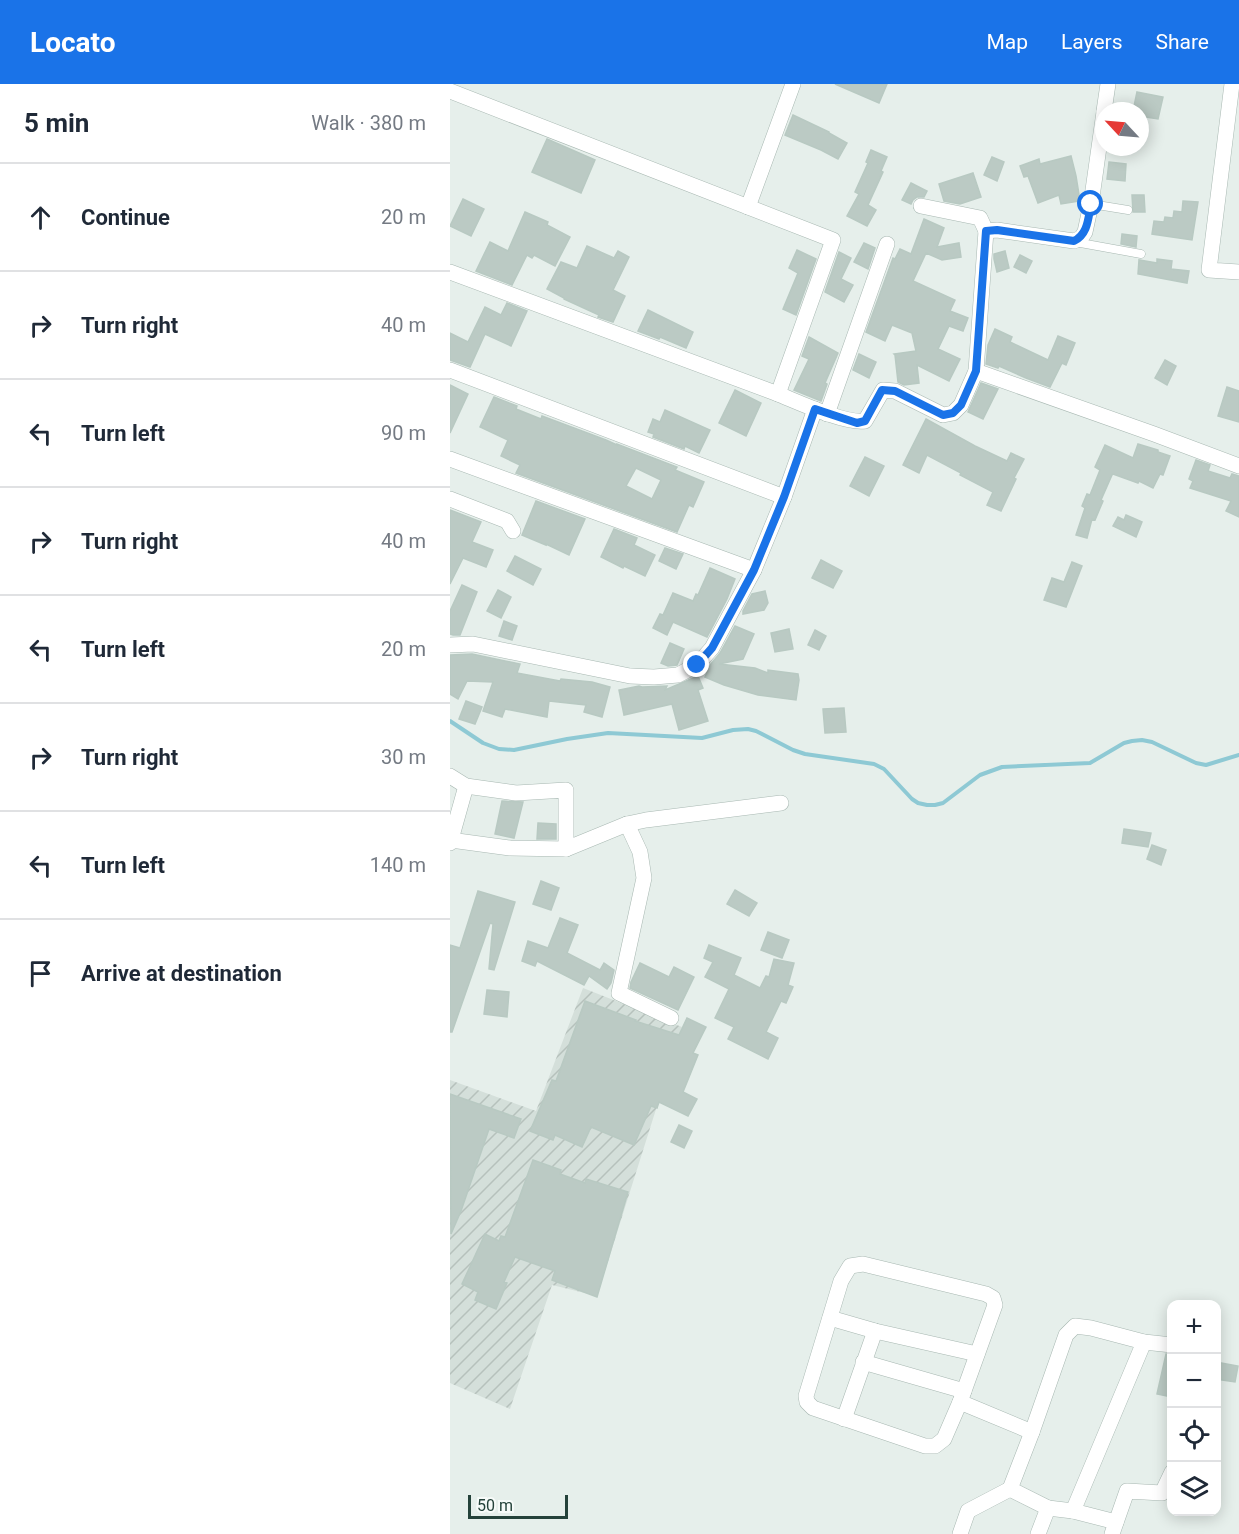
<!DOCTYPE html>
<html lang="en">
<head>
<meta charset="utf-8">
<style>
  :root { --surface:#fff; --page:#f6f6f7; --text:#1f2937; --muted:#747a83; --line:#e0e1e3; --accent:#1a73e8 }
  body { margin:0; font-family:Roboto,sans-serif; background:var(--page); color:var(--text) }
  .controls { position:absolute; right:18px; bottom:18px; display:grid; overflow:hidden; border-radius:12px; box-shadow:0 3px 15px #0003 }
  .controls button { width:54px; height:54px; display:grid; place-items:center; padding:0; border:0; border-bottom:2px solid var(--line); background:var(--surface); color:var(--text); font:30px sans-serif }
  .compass { position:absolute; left:645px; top:18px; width:54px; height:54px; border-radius:50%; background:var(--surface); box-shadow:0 3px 15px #0003; rotate:296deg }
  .scale { position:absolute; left:18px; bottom:15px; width:100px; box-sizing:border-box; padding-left:6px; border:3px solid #24423a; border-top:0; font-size:16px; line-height:21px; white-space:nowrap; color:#24423a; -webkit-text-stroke:4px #f7fbf9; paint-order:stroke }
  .stop { position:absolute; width:18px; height:18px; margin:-14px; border:4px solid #1a73e8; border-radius:50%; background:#fff }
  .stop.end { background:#1a73e8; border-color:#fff; box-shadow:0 2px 6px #0008 }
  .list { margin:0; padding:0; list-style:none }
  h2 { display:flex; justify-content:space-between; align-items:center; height:78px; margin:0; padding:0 24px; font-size:26px }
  h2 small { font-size:20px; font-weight:400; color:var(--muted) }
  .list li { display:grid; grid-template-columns:39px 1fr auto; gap:18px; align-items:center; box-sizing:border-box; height:108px; padding:0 24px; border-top:2px solid var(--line) }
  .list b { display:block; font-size:22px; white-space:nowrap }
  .list em { font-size:20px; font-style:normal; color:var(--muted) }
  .icon { flex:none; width:33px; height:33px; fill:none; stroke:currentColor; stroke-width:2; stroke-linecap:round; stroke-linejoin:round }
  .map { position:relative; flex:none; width:789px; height:1450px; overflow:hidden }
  header { display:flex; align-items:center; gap:36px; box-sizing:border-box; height:84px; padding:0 30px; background:var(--accent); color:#fff }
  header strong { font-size:28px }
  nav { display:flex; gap:33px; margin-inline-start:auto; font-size:21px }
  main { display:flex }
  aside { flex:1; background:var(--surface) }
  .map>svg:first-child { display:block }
  .industrial { fill:url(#industrial-furrows) }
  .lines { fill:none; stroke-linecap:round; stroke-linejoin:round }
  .stream { stroke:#8ec9d4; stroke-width:4 }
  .building { fill:#bbcac4; stroke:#b8c9c2; stroke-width:1.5; fill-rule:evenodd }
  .service-casing { stroke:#a8b8b2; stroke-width:9 }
  .minor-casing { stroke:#a8b8b2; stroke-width:16 }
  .service { stroke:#fff; stroke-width:8 }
  .minor { stroke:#fff; stroke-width:15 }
  .route { stroke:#1a73e8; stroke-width:8 }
</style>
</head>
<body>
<header>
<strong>Locato</strong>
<nav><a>Map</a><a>Layers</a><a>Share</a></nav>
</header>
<main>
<aside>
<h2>5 min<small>Walk · 380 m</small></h2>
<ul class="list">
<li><svg class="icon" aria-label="ahead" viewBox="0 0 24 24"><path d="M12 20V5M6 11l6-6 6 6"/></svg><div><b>Continue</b></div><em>20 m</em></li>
<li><svg class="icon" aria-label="right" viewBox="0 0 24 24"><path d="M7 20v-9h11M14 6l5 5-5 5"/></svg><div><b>Turn right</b></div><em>40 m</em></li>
<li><svg class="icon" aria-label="left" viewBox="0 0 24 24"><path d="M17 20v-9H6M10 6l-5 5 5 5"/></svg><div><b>Turn left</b></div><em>90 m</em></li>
<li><svg class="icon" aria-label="right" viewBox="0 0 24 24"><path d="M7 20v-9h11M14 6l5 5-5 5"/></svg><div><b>Turn right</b></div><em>40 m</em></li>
<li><svg class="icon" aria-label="left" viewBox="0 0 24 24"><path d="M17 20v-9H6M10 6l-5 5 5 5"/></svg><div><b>Turn left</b></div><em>20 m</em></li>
<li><svg class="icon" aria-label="right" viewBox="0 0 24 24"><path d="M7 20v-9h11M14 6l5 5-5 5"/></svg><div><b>Turn right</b></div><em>30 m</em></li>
<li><svg class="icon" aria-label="left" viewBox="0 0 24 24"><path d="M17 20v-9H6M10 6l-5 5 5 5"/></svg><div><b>Turn left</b></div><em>140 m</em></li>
<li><svg class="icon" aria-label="arrive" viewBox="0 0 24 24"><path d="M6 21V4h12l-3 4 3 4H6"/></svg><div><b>Arrive at destination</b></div></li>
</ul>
</aside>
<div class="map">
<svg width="789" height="1450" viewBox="0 0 789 1450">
  <defs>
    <pattern id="industrial-furrows" width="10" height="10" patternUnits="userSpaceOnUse" patternTransform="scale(1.5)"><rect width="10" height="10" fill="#d4dfda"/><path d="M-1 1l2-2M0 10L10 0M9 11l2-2" fill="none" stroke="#b6c1bc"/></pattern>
  </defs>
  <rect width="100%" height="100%" fill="#e6efeb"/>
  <polygon class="industrial" points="133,904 232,943 147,1212 102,1201 60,1325 0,1299 0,996 86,1027"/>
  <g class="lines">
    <polyline class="stream" points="0,637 33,659 49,665 64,666 117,655 158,649 252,654 283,646 298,645 306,647 343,666 355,670 424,680 434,685 462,715 468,719 477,721 485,721 493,719 530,691 552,683 640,679 674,659 682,657 692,656 702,658 746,679 756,681 789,671"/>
  </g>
  <g class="building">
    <polygon points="385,0 437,0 429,19"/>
    <polygon points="687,8 713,13 708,35 690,32 690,27 683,27"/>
    <polygon points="343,31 379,48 379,49 397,59 388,75 371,66 335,51"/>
    <polygon points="97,55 145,76 131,109 82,88"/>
    <polygon points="421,66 437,73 431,87 433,88 418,121 426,126 417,142 397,132 409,110 405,108 418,79 416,78"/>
    <polygon points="621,72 626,92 630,117 611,120 609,111 588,119 578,92 574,93 570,82 589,75 590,80"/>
    <polygon points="542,73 554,78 547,97 534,91"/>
    <polygon points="659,78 676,80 675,97 657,95"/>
    <polygon points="523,89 531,113 510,120 494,117 489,100"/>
    <polygon points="461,99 477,107 474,113 467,113 463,116 461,120 452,116"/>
    <polygon points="682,111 694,111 695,128 683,128"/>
    <polygon points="13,115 34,125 21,152 0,142"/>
    <polygon points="733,117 748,118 742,156 702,150 704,137 714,138 715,133 723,134 724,127 732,128"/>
    <polygon points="75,128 98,138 97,141 120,153 105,182 84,171 82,174 77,171 62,201 26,187 40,158 58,167"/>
    <polygon points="474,135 494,144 487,163 509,159 511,173 492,176 476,169 463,197 505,216 500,227 518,234 513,247 499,242 488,265 510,275 499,297 467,281 469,299 454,301 448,298 445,271 444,270 466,267 462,249 442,241 435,257 416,248 443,174 445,175 450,165 461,170"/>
    <polygon points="672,150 687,152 686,163 671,160"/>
    <polygon points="414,159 425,164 418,185 404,178"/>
    <polygon points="137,162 164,174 168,167 179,173 163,206 175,212 163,238 148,233 149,231 114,215 114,214 97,205 111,178 127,184"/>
    <polygon points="347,166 366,175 346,231 333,225 348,189 339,184"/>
    <polygon points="555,167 559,184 547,188 544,175 544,170"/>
    <polygon points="389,168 401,174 391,195 403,201 394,218 375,208"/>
    <polygon points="570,171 582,177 576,189 564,183"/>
    <polygon points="707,175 722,177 721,185 739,187 737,199 688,190 689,176 707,179"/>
    <polygon points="57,219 77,227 61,262 35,250 20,283 0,276 0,249 18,258 35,223 51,231"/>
    <polygon points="198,226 243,248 236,264 210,253 209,255 188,247"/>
    <polygon points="545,245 562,253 560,258 598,276 608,252 625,259 616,281 612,279 600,303 576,294 549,282 548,284 536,280 538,261"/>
    <polygon points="359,253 388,269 375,299 377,300 371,317 344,306 359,275 352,272"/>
    <polygon points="409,270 426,278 419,294 403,286"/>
    <polygon points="715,276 726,282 717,301 705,294"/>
    <polygon points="531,299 548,305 533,335 518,328"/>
    <polygon points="0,301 18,310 0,349"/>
    <polygon points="777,303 789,307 789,338 768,332"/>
    <polygon points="285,306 311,319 296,352 269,339"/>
    <path d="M44 313 67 322 66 325 91 335 92 332 156 356 167 361V360L227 383 225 386 254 398 243 423 239 421 227 448 66 389 70 381 51 372 58 356 30 343ZM186 384 211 396 202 415 176 402Z"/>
    <polygon points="215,326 260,346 249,369 235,362 234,365 203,353 204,350 198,348 203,335 210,338"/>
    <polygon points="476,335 525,362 557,377 561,369 574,375 564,394 566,395 551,427 537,421 543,408 510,391 511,389 477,371 469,389 453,381"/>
    <polygon points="688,360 708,366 708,368 720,372 713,391 710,390 703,404 689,397 688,399 663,390 662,391 651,416 653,417 645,436 642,435 637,454 626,451 635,424 632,422 637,410 640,411 650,386 645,383 655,361 683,374"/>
    <polygon points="415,373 434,382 419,412 400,402"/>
    <polygon points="746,376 760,381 758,387 780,394 782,390 789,392 789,433 776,427 781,417 740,404 743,397 739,395"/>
    <polygon points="86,417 135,435 119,471 96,460 96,461 72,451"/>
    <polygon points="0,426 31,438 22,458 43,466 36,483 13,474 0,500"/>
    <polygon points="676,431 692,438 686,453 663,442 668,433 674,436"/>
    <polygon points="164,445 187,454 184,461 205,471 195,492 174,482 173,484 151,473"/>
    <polygon points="215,464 233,470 226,485 209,477"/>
    <polygon points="65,472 91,485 83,501 57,487"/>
    <polygon points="371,476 392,487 383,504 362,494"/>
    <polygon points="622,478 632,482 616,523 594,516 602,494 614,498"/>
    <polygon points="260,484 285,495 277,515 257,553 223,538 217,551 203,544 210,530 213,531 223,509 243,517 246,510 248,511"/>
    <polygon points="12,501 27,508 10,551 3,551 0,550 0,527"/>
    <polygon points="48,506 61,513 51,534 37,527"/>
    <polygon points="315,507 318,519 314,526 293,530 293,527 302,510"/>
    <polygon points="54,537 67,542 62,556 49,552"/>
    <polygon points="285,542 304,550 293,575 269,580 305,584 318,589 318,586 348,590 349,596 346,616 308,611 274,601 255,593 261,580 270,569"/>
    <polygon points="339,545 343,565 325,568 321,549"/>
    <polygon points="365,546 376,552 369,566 358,561"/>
    <polygon points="220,559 234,565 227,581 218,582 211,579"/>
    <polygon points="22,570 70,580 67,589 110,597 111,595 142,598 160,603 152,633 134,628 136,621 99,617 97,633 55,625 52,633 33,627 43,598 17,597 8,615 0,610 0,571"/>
    <polygon points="248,592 253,604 248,606 258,637 229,646 222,620 174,631 169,606 189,602 192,603 217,602 215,606"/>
    <polygon points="16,617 32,623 25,640 9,635"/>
    <polygon points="394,624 396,648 375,649 373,625"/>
    <polygon points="52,717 73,718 64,754 45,750"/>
    <polygon points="88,739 106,740 106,755 87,755"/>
    <polygon points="674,745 701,749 698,763 672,759"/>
    <polygon points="702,761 716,766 711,781 697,775"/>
    <polygon points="91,797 109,804 101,826 83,820"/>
    <polygon points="285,806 307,819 299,832 277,820"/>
    <polygon points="28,807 65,818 44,886 39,885 43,840 40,839 2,948 0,948 0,861 10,864"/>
    <polygon points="110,834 128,841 117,869 150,886 154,879 164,886 161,899 157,905 139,892 134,901 87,877 85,882 72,877 78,857 98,864"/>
    <polygon points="318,848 339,856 332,874 311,866"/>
    <polygon points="259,861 291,874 284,891 310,904 316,892 319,893 324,875 344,879 338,901 343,903 336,919 331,917 316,948 328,954 318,975 278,955 284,943 265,934 279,905 255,893 263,878 254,874"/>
    <polygon points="190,879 219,893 224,883 244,893 228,926 180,904 181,898"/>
    <polygon points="37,906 59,908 57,933 34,930"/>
    <polygon points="135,917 186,936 185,937 229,951 237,934 256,943 243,969 248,971 233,1008 247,1015 238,1032 209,1018 207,1024 201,1022 184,1061 141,1043 132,1063 105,1051 103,1056 80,1047 102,996 106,997"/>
    <polygon points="0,1010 71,1035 64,1054 39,1045 11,1127 1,1150"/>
    <polygon points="229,1041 242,1047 234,1064 221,1058"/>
    <polygon points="83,1076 111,1086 110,1090 135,1099 136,1095 178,1108 147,1213 102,1196 105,1187 65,1173 54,1198 57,1199 46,1225 25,1216 28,1208 12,1200 35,1150 49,1157 51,1152 55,1153"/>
    <polygon points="716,1270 722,1271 722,1313 707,1310"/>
    <polygon points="766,1278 788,1282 785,1298 766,1295"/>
  </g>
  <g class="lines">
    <g class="service-casing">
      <g id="service">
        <polyline points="641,120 678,126"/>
        <polyline points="625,158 691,170"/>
      </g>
    </g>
    <g class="minor-casing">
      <g id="minor">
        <polyline points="782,0 759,186 789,188"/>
        <polyline points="0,7 383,156 328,310"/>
        <polyline points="654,27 658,0"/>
        <polyline points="471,122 530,134 536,147"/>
        <polyline points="298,123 343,0"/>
        <path d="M0 188 328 310C348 318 395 340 415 337L433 306 445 307 493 331 503 329 511 321 526 287 536 147 547 146 624 157 631 154 635 148 641 120 654 28"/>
        <polyline points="0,286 334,413"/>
        <polyline points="526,287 704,350 789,382"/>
        <polyline points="377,330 437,160"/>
        <polyline points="0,375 304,486"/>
        <polyline points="0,415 57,437 63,447"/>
        <polyline points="0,561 23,560 180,592 204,593 228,591 247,581 262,564 304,486 334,413 365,325"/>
        <polyline points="0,692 16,702 66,709 116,706 116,765"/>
        <polyline points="177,740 190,768 194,794 169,909 221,934"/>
        <polyline points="0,756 60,764 116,765 177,740 196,736 331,719"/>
        <polyline points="0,759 16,702"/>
        <polygon points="413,1180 536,1210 543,1214 545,1221 510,1318 494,1355 485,1362 475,1362 363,1324 357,1318 356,1312 391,1197 400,1182"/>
        <polyline points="380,1234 425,1247 527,1270"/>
        <polyline points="413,1278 514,1307"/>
        <polyline points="510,1318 582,1348"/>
        <polyline points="394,1335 425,1247"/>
        <polyline points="598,1424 623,1427 666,1438"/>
        <polyline points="623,1427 694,1258"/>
        <polyline points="510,1450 518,1427 560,1405"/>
        <polyline points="588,1450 598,1424 560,1405 582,1348 616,1251 625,1242 641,1244 694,1258 722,1261"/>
        <polyline points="662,1450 677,1407 712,1409 722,1388"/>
      </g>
    </g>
    <use href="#service" class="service"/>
    <use href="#minor" class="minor"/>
  </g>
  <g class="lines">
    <path class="route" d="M247 581 262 564 304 486 334 413 365 325 407 339 415 337 432 306 445 307 493 331 503 329 511 321 526 287 536 147 547 146 624 157C638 150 638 135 641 120"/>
  </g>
</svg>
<div class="controls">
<button>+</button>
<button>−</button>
<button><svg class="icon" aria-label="locate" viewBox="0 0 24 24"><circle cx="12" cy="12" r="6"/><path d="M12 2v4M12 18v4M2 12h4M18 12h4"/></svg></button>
<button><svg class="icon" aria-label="layers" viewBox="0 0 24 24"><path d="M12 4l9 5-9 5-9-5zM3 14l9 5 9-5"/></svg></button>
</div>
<svg class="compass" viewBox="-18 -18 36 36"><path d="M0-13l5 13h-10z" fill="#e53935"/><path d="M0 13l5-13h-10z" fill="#747a83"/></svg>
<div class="scale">50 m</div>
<div class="stop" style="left:641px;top:120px"></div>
<div class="stop end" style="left:247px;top:581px"></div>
</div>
</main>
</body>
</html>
